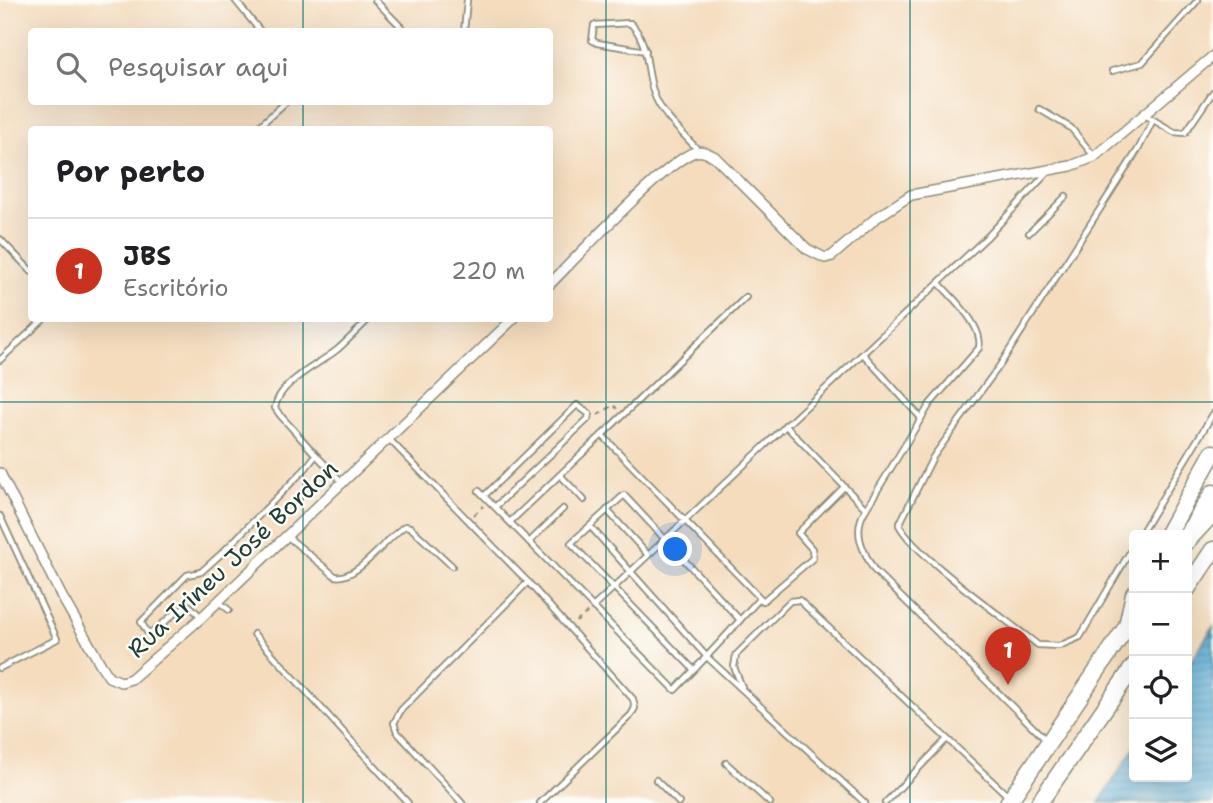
<!DOCTYPE html>
<html lang="pt">
<head>
<meta charset="utf-8">
<style>
  :root { --surface:#fff; --page:#f2f2f2; --text:#202124; --muted:#757577; --line:#e0e0e0; --accent:#c8321e }
  body { margin:0; font-family:"Shantell Sans",sans-serif; background:var(--page); color:var(--text) }
  .controls { position:absolute; right:21px; bottom:21px; display:grid; overflow:hidden; border-radius:7px; box-shadow:0 7px 28px #0002 }
  .controls button { width:63px; height:63px; display:grid; place-items:center; padding:0; border:0; border-bottom:2px solid var(--line); background:var(--surface); color:var(--text); font:35px sans-serif }
  .you { position:absolute; left:676px; top:550px; width:24px; height:24px; margin:-18px; border:5px solid #fff; border-radius:50%; background:#1a73e8; box-shadow:0 0 0 10px #1a73e833 }
  .badge { display:grid; place-items:center; width:46px; height:46px; border-radius:50%; background:var(--accent); color:#fff; font-size:23px; font-weight:700 }
  .pin { position:absolute; translate:-50% -58px; filter:drop-shadow(0 2px 4px #0008) }
  .pin::after { content:''; position:absolute; top:37px; width:24px; height:21px; background:inherit; clip-path:polygon(0 0,100% 0,50% 100%) }
  .list { margin:0; padding:0; list-style:none }
  h2 { display:flex; justify-content:space-between; align-items:center; height:91px; margin:0; padding:0 28px; font-size:30px }
  h2 small { font-size:23px; font-weight:400; color:var(--muted) }
  .list li { display:grid; grid-template-columns:46px 1fr auto; gap:21px; align-items:center; box-sizing:border-box; height:105px; padding:0 28px; border-top:2px solid var(--line) }
  .list b { display:block; font-size:26px; white-space:nowrap }
  .list p { margin:0; font-size:23px; white-space:nowrap; color:var(--muted) }
  .list em { font-size:23px; font-style:normal; color:var(--muted) }
  .icon { flex:none; width:38px; height:38px; fill:none; stroke:currentColor; stroke-width:2; stroke-linecap:round; stroke-linejoin:round }
  .map { position:relative; flex:none; width:1213px; height:803px; overflow:hidden }
  .search { position:absolute; background:var(--surface); box-shadow:0 7px 28px #0002; left:28px; top:28px; width:525px; height:77px; display:flex; align-items:center; gap:18px; box-sizing:border-box; padding:0 24px; border-radius:7px; color:var(--muted); font-size:26px }
  .panel { position:absolute; background:var(--surface); box-shadow:0 7px 28px #0002; left:28px; top:126px; width:525px; height:196px; border-radius:7px }
  .map>svg:first-child { display:block }
  .water { fill:url(#water-rules); stroke:#3c7484; stroke-width:2 }
  .lines { fill:none; stroke-linecap:round; stroke-linejoin:round }
  .service-casing { stroke:#8a8c78; stroke-width:8 }
  .minor-casing { stroke:#8a8c78; stroke-width:12 }
  .trunk-casing { stroke:#8a8c78; stroke-width:19 }
  .motorway-casing { stroke:#8a8c78; stroke-width:19 }
  .path { stroke:#8a8c78; stroke-width:2; stroke-dasharray:5 5; stroke-linecap:butt }
  .service { stroke:#fff; stroke-width:4.5 }
  .minor { stroke:#fff; stroke-width:9 }
  .trunk { stroke:#fff; stroke-width:16 }
  .motorway { stroke:#fff; stroke-width:16 }
  .grid { fill:none; stroke:#0f766e; stroke-width:2; stroke-opacity:0.55 }
  .labels { text-anchor:middle; dominant-baseline:central; stroke-width:5; stroke-linejoin:round; paint-order:stroke }
  .street-label { font-size:24px; fill:#1f3d34; stroke:#fdfcf7 }
</style>
</head>
<body>
<div class="map">
<svg width="1213" height="803" viewBox="0 0 1213 803">
  <defs>
    <pattern id="water-rules" width="6" height="5" patternUnits="userSpaceOnUse" patternTransform="scale(1.75)"><rect width="6" height="5" fill="#5aacd5"/><path d="M0 2.5h6" fill="none" stroke="#4a8dae"/></pattern>
  </defs>
  <rect width="100%" height="100%" fill="#fdfcf7"/>
  <filter id="ink" filterUnits="userSpaceOnUse"><feTurbulence type="fractalNoise" baseFrequency=".0143" numOctaves="2"/><feDisplacementMap in="SourceGraphic" scale="14" xChannelSelector="R" yChannelSelector="G"/><feConvolveMatrix kernelMatrix="1 2 1 2 8 2 1 2 1" color-interpolation-filters="sRGB"/></filter>
  <filter id="wash" filterUnits="userSpaceOnUse"><feTurbulence type="fractalNoise" baseFrequency=".00686" numOctaves="4" result="noise"/><feDisplacementMap in="SourceGraphic" scale="28" xChannelSelector="R" yChannelSelector="G"/><feGaussianBlur stdDeviation="1.57" result="paint"/><feColorMatrix in="noise" values="0 0 0 0 0 0 0 0 0 0 0 0 0 0 0 0 0 1.4 0 .05"/><feComposite in="paint" operator="in"/></filter>
  <g filter="url(#wash)">
    <rect width="100%" height="100%" fill="#f4dcbd"/>
    <polygon class="water" points="1213,627 1213,803 1099,803 1134,748 1134,777 1187,777 1187,667"/>
  </g>
  <g filter="url(#ink)">
    <g class="lines">
      <g class="service-casing">
        <g id="service">
          <polyline points="235,0 261,32"/>
          <polyline points="375,0 406,32"/>
          <polyline points="464,32 467,0"/>
          <path d="M646 51 597 43 592 40 594 25 630 23C650 42 645 69 654 94 662 116 682 132 697 149"/>
          <polyline points="1112,71 1142,63 1198,0"/>
          <polyline points="1039,109 1071,128 1093,155"/>
          <polyline points="1145,115 1174,132 1185,133 1213,92"/>
          <polyline points="255,130 286,102"/>
          <polyline points="1029,233 1066,196"/>
          <polyline points="0,239 32,272"/>
          <polyline points="746,297 602,435 763,601 813,558 812,549 798,533 844,487"/>
          <polyline points="863,354 921,418"/>
          <polyline points="0,360 45,318"/>
          <path d="M785 425 866 509C852 530 862 550 874 570L1047 741"/>
          <polyline points="389,439 528,582 633,699 635,708 631,715 540,803"/>
          <polyline points="316,455 342,482"/>
          <polyline points="560,475 584,500"/>
          <path d="M479 491 675 690C697 667 719 644 740 620L624 495 571 543 694 670"/>
          <polyline points="484,496 577,405 589,414 588,419 495,507"/>
          <path d="M866 509 930 404 979 348C984 326 952 298 939 283"/>
          <polyline points="607,510 648,555"/>
          <polyline points="0,516 57,639 0,668"/>
          <polyline points="510,522 602,435"/>
          <polyline points="590,526 707,657 865,803"/>
          <polyline points="1140,535 1213,414"/>
          <path d="M288 537 335 576C357 581 385 539 405 526L410 527 452 566"/>
          <polyline points="529,542 563,509"/>
          <path d="M1134 545 1080 637 1059 646 1038 645C1007 620 914 555 899 525L933 457 1000 365 1139 148 1153 120"/>
          <polyline points="219,602 229,610"/>
          <polyline points="593,607 988,236 1047,173"/>
          <path d="M201 617 190 606 176 612 152 633 147 632 141 622 187 575 201 572 221 554 305 469 316 455 280 415 275 408C278 382 320 364 338 349 349 339 359 329 370 318"/>
          <polyline points="740,620 760,598"/>
          <polyline points="254,634 408,803"/>
          <polyline points="742,687 734,667 736,655 790,601 799,600 1008,796"/>
          <polyline points="726,763 770,803"/>
          <polyline points="656,780 679,803"/>
          <polyline points="462,803 397,732 394,723 401,710 528,582"/>
          <polyline points="885,803 947,739"/>
        </g>
      </g>
      <g class="minor-casing">
        <g id="minor">
          <path d="M550 284C576 258 666 161 695 152 702 150 708 153 715 157L807 249 825 258 832 256 876 218 911 195 1071 166 1094 157 1213 56"/>
          <polyline points="0,473 61,595 101,665 109,677 121,682 131,679 202,617 514,318"/>
        </g>
      </g>
      <g class="trunk-casing">
        <g id="trunk">
          <polyline points="1167,535 1213,453"/>
          <polyline points="1187,535 1213,493"/>
          <polyline points="1127,626 1134,594"/>
          <polyline points="1008,803 1134,616"/>
        </g>
      </g>
      <g class="motorway-casing">
        <g id="motorway">
          <polyline points="1187,541 1213,513"/>
          <polyline points="1187,589 1213,550"/>
          <polyline points="1039,803 1134,666"/>
        </g>
      </g>
      <g class="path">
        <polyline points="598,415 614,405 617,409"/>
        <polyline points="474,515 483,506"/>
        <polyline points="576,622 588,612"/>
      </g>
      <use href="#service" class="service"/>
      <use href="#minor" class="minor"/>
      <use href="#trunk" class="trunk"/>
      <use href="#motorway" class="motorway"/>
    </g>
  </g>
  <path class="grid" d="M303 0V32M606 0V803M910 0V803M303 102V130M303 318V803M0 402H1213"/>
  <g class="labels">
    <g class="street-label">
      <text transform="translate(233 559) rotate(-43)">Rua Irineu José Bordon</text>
    </g>
  </g>
</svg>
<div class="controls">
<button>+</button>
<button>−</button>
<button><svg class="icon" aria-label="locate" viewBox="0 0 24 24"><circle cx="12" cy="12" r="6"/><path d="M12 2v4M12 18v4M2 12h4M18 12h4"/></svg></button>
<button><svg class="icon" aria-label="layers" viewBox="0 0 24 24"><path d="M12 4l9 5-9 5-9-5zM3 14l9 5 9-5"/></svg></button>
</div>
<div class="you"></div>
<div class="pin badge" style="left:1008px;top:685px">1</div>
<div class="search"><svg class="icon" aria-label="search" viewBox="0 0 24 24"><circle cx="10" cy="10" r="6"/><path d="M15 15l6 6"/></svg>Pesquisar aqui</div>
<section class="panel">
<h2>Por perto<small></small></h2>
<ul class="list">
<li><span class="badge">1</span><div><b>JBS</b><p>Escritório</p></div><em>220 m</em></li>
</ul>
</section>
</div>
</body>
</html>
